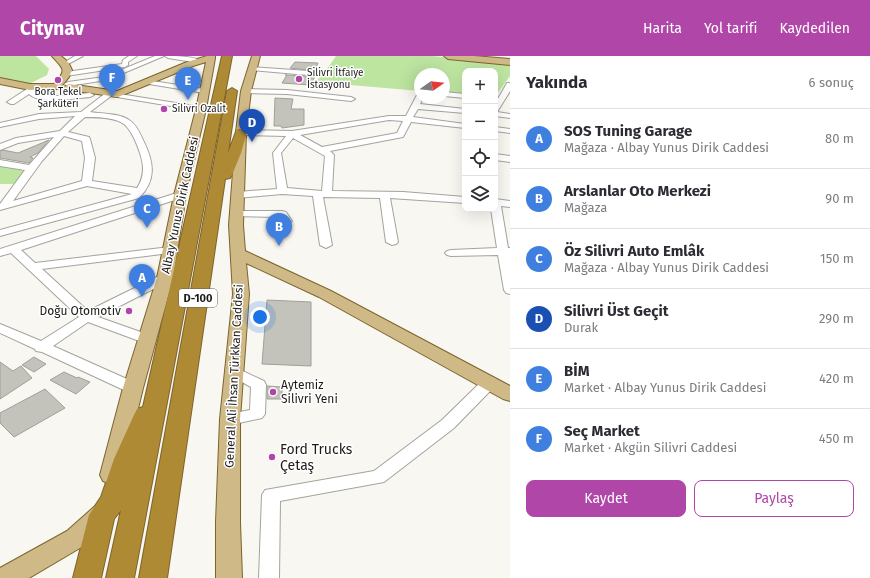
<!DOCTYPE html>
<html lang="tr">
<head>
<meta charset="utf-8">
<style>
  :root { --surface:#fff; --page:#f7f7f7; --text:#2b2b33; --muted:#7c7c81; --line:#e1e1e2; --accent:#b047a8 }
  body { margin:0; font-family:"Fira Sans",sans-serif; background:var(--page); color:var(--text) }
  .controls { position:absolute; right:12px; top:12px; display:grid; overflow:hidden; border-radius:8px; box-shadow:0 4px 16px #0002 }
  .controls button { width:36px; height:36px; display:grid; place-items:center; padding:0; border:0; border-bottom:1px solid var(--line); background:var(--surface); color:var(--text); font:20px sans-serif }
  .compass { position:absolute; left:414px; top:12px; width:36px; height:36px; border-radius:50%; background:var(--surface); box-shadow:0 4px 16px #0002; rotate:76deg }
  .you { position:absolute; left:260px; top:261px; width:14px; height:14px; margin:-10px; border:3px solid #fff; border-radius:50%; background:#1a73e8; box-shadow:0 0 0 6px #1a73e833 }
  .badge { display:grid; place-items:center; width:26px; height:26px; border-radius:50%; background:var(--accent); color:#fff; font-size:13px; font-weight:700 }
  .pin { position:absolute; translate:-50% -33px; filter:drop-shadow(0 1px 2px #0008) }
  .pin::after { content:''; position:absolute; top:21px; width:14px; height:12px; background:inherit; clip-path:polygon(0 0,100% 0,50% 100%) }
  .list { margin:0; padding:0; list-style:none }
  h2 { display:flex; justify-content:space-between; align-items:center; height:52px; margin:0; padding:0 16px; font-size:17px }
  h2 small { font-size:13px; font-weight:400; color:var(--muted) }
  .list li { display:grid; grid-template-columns:26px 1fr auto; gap:12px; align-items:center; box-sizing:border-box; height:60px; padding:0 16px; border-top:1px solid var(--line) }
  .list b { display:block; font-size:15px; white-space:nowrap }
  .list p { margin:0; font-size:13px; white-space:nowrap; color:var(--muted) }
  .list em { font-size:13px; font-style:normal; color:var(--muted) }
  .actions { display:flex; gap:8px; padding:12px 16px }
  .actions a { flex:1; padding:9px 0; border:1px solid var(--accent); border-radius:8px; text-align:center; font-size:14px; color:var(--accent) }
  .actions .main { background:var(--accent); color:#fff }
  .icon { flex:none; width:22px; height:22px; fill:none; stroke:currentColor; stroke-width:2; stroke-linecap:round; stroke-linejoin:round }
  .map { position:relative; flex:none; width:510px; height:522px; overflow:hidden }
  header { display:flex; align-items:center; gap:24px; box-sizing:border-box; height:56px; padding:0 20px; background:var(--accent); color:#fff }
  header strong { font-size:19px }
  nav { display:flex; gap:22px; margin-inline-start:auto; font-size:14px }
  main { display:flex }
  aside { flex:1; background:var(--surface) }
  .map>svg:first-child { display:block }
  .green { fill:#bde5a0 }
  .building { fill:#c3c2bb; stroke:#a09f99 }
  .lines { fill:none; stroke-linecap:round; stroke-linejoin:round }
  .minor-casing { stroke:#a5a39d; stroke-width:2 }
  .major-casing { stroke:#7c642c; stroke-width:2 }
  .highway-casing { stroke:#7c642c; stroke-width:2 }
  .minor { fill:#fff; fill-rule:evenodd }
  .major { fill:#cfb986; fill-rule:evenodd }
  .highway { fill:#af8a35; fill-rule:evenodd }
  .poi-dot { fill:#b047a8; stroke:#fff; stroke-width:1.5 }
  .labels { text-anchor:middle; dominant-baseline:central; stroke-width:3; stroke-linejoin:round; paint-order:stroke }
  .far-poi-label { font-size:10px; fill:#1d1c1a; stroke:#fff; text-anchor:start }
  .shield { fill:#fff; stroke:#61605f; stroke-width:1 }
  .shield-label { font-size:11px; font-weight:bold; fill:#1d1c1a }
  .street-label { font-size:12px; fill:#1d1c1a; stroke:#fff }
  .poi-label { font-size:12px; fill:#1d1c1a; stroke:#fff; text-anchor:end }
  .near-poi-label { font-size:14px; fill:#1d1c1a; stroke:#fff; text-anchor:start }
</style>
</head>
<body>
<header>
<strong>Citynav</strong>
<nav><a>Harita</a><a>Yol tarifi</a><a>Kaydedilen</a></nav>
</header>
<main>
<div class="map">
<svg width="510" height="522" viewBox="0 0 510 522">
  <rect width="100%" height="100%" fill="#f9f7f1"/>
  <g class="green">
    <polygon points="0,0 36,0 49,13 47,19 29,28 0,23"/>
    <polygon points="336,0 432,0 510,8 510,20 495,41 495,15 465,15 465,39 444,37 444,18 420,18 420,35 315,26 324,17"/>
    <polygon points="0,110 25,115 16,128 0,128"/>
  </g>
  <g class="building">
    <polygon points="295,6 318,7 313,19 316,19 310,29 282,27 287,19 285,19 308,20 312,17 308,14 290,12"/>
    <polygon points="275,42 293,43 291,53 304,53 304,69 282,72 281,70 274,70"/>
    <polygon points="49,84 38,97 30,101 33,102 29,107 0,102 0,95 3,94 18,97"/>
    <polygon points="267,244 311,246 311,310 262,308"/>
    <polygon points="34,301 46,308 34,316 22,309"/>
    <polygon points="0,306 13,315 21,310 32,322 0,343"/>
    <polygon points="64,316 77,322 78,321 90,326 76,338 50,324"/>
    <polygon points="267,330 282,331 282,343 267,343"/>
    <polygon points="45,333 65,352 14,381 0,367 0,357"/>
  </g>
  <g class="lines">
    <g class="minor-casing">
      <g id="minor">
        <polygon points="75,0 83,0 68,8 63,7"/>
        <polygon points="129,0 137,0 128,6 128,9 125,11 66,20 63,18 66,16 122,8 123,4"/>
        <polygon points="155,0 164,0 107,24 68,30 64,28 68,26 104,21"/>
        <path d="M165 0C176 0 193 0 202 5L199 7 168 2Z"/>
        <polygon points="252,11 308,15 311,17 308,19 250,14 250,12"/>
        <polygon points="146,24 204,33 208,35 204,37 149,28 146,28"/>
        <polygon points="507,27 510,27 510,35 497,56 510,58 510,62 495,60 495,48"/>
        <path d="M33 29H36L40 31 34 35C43 44 77 38 90 37L94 39 90 41C75 42 40 49 29 38L14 48H11L7 46Z"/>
        <polygon points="243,33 287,34 351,41 355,43 351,45 287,38 246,37 243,37"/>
        <path d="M107 36 201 51 205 53 201 55 111 40 90 56C102 58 119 57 129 64 136 68 140 77 143 84 154 106 157 124 139 142L0 180V174L132 138 87 130 0 154V148L25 114 0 110V104L29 109 54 81 18 87 0 94V88L16 82 60 75 75 60 39 63 0 71V67L39 58 81 56ZM85 61C96 61 115 61 124 68 133 75 143 101 143 112 143 120 141 126 137 132L92 125 95 102 90 83 89 81 68 76ZM64 80 82 85 85 102 82 125 13 145 42 105Z"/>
        <polygon points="444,36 465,38 465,42 444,40"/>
        <path d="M417 39H420V42H423L420 48 465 53V57L418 53 413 61 465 68V72L411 66 403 81 330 95 334 99 332 135 403 136 465 141V147L390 142 398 186 396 188 392 189 386 186 380 142 323 141 332 189 326 192 320 189 313 140 282 138 238 142 233 139 238 136 277 133 273 97 286 80 241 79 238 78 237 76 238 74 292 75 389 60H406ZM389 64 403 65 397 77 322 91 300 79ZM293 82 325 100 322 135 287 132 281 97Z"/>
        <polygon points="495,71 510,73 510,77 495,75"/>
        <polygon points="495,98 510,100 510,106 495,104"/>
        <polygon points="180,136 185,139 184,141 21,194 35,207 170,191 174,192 176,194 174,196 170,197 42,213 88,255 161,219 169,219 171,222 169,225 98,261 152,280 154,283 152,286 147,287 142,286 88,266 53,290 138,328 140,332 138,336 133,337 128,336 42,296 36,295 35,293 0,277 0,268 41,285 79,261 11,197 0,200 0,193"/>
        <polygon points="495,143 510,145 510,151 501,150 508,192 510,192 510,238 506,237 504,234 498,199 451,200 447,199 445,197 447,195 451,194 497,192 491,153 495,153"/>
        <polygon points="237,155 282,155 286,156 292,165 287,168 283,167 279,161 233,160 232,158"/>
        <polygon points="234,311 264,325 266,329 265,358 262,362 230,369 224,367 222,363 224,359 250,354 251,331 229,319 227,316 229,313"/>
        <polygon points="490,321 495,322 497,326 495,330 454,372 384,426 280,445 279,522 259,522 262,439 265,434 374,415 442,364 485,322"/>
      </g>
    </g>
    <g class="major-casing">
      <g id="major">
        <path d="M52 0H61L68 6 72 14 69 21 59 33 30 34 0 28V22L30 28H54C68 13 63 13 52 0Z"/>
        <polygon points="207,0 215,0 215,2 206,53 186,139 173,222 143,332 122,419 119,425 111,428 103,425 100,419 123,332 157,222 174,139 196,53 206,6 193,10 118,41 69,34 64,31 69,28 117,35 187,6"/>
        <polygon points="252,0 260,0 251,35 246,76 243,169 245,195 331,235 510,330 510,345 503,343 319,241 246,207 249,238 240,363 240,466 242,522 216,522 216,466 220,363 233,238 229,169 236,76 241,35"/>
        <polygon points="444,0 474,0 510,3 510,9 448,3"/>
        <polygon points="102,448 110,451 114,458 110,465 85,489 29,522 0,522 0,512 67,475 94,451"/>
      </g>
    </g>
    <g class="highway-casing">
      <g id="highway">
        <polygon points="222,0 232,0 134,522 106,522 121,454 114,463 101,522 73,522 89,459 101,441 114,403 134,359 137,353 143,351"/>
        <polygon points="232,32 237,35 228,97 237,73 245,73 247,76 241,97 232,119 230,122 225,123 167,522 139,522 227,35"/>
      </g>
    </g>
    <use href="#minor" class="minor"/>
    <use href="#major" class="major"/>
    <use href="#highway" class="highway"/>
  </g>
  <g class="poi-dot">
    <circle cx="299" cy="23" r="4"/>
    <circle cx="58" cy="24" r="4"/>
    <circle cx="164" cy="53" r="4"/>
    <circle cx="129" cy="255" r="4"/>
    <circle cx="273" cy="336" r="4"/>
    <circle cx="272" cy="401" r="4"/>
  </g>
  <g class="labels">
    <g class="far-poi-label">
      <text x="307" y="17">Silivri İtfaiye<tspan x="307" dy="12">İstasyonu</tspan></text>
      <text x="58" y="36" text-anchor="middle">Bora Tekel<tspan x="58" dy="12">Şarküteri</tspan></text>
      <text x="172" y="53">Silivri Ozalit</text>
    </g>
    <rect class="shield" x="179" y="233" width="38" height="18" rx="3"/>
    <g class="shield-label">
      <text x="198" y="242">D-100</text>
    </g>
    <g class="street-label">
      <text transform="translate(180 149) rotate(-78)">Albay Yunus Dirik Caddesi</text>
      <text transform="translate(234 320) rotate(-87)">General Ali İhsan Türkkan Caddesi</text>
    </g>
    <g class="poi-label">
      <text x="121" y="255">Doğu Otomotiv</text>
      <text x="281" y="329" text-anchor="start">Aytemiz<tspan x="281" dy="14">Silivri Yeni</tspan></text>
    </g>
    <g class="near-poi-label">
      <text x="280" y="393">Ford Trucks<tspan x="280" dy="16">Çetaş</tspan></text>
    </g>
  </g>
</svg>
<div class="controls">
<button>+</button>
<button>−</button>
<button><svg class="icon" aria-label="locate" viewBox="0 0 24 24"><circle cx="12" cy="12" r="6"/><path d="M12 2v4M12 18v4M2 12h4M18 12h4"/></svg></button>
<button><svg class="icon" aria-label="layers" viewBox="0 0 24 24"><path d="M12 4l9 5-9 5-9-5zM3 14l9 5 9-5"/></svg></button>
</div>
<svg class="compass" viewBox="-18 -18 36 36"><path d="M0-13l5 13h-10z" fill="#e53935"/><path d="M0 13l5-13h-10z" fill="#7c7c81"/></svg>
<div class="you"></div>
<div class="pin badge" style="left:142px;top:241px;background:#3f7fe0">A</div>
<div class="pin badge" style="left:279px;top:190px;background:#3f7fe0">B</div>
<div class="pin badge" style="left:147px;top:172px;background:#3f7fe0">C</div>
<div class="pin badge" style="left:252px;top:86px;background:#1a4fb4">D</div>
<div class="pin badge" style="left:188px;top:44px;background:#3f7fe0">E</div>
<div class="pin badge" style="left:112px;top:41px;background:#3f7fe0">F</div>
</div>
<aside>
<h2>Yakında<small>6 sonuç</small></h2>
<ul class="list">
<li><span class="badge" style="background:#3f7fe0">A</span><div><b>SOS Tuning Garage</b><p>Mağaza · Albay Yunus Dirik Caddesi</p></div><em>80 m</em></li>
<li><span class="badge" style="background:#3f7fe0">B</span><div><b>Arslanlar Oto Merkezi</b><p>Mağaza</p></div><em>90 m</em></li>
<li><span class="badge" style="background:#3f7fe0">C</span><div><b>Öz Silivri Auto Emlâk</b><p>Mağaza · Albay Yunus Dirik Caddesi</p></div><em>150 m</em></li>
<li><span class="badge" style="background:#1a4fb4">D</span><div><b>Silivri Üst Geçit</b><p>Durak</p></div><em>290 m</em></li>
<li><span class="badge" style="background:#3f7fe0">E</span><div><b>BİM</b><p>Market · Albay Yunus Dirik Caddesi</p></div><em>420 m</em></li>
<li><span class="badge" style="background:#3f7fe0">F</span><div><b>Seç Market</b><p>Market · Akgün Silivri Caddesi</p></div><em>450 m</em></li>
</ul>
<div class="actions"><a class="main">Kaydet</a><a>Paylaş</a></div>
</aside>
</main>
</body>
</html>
